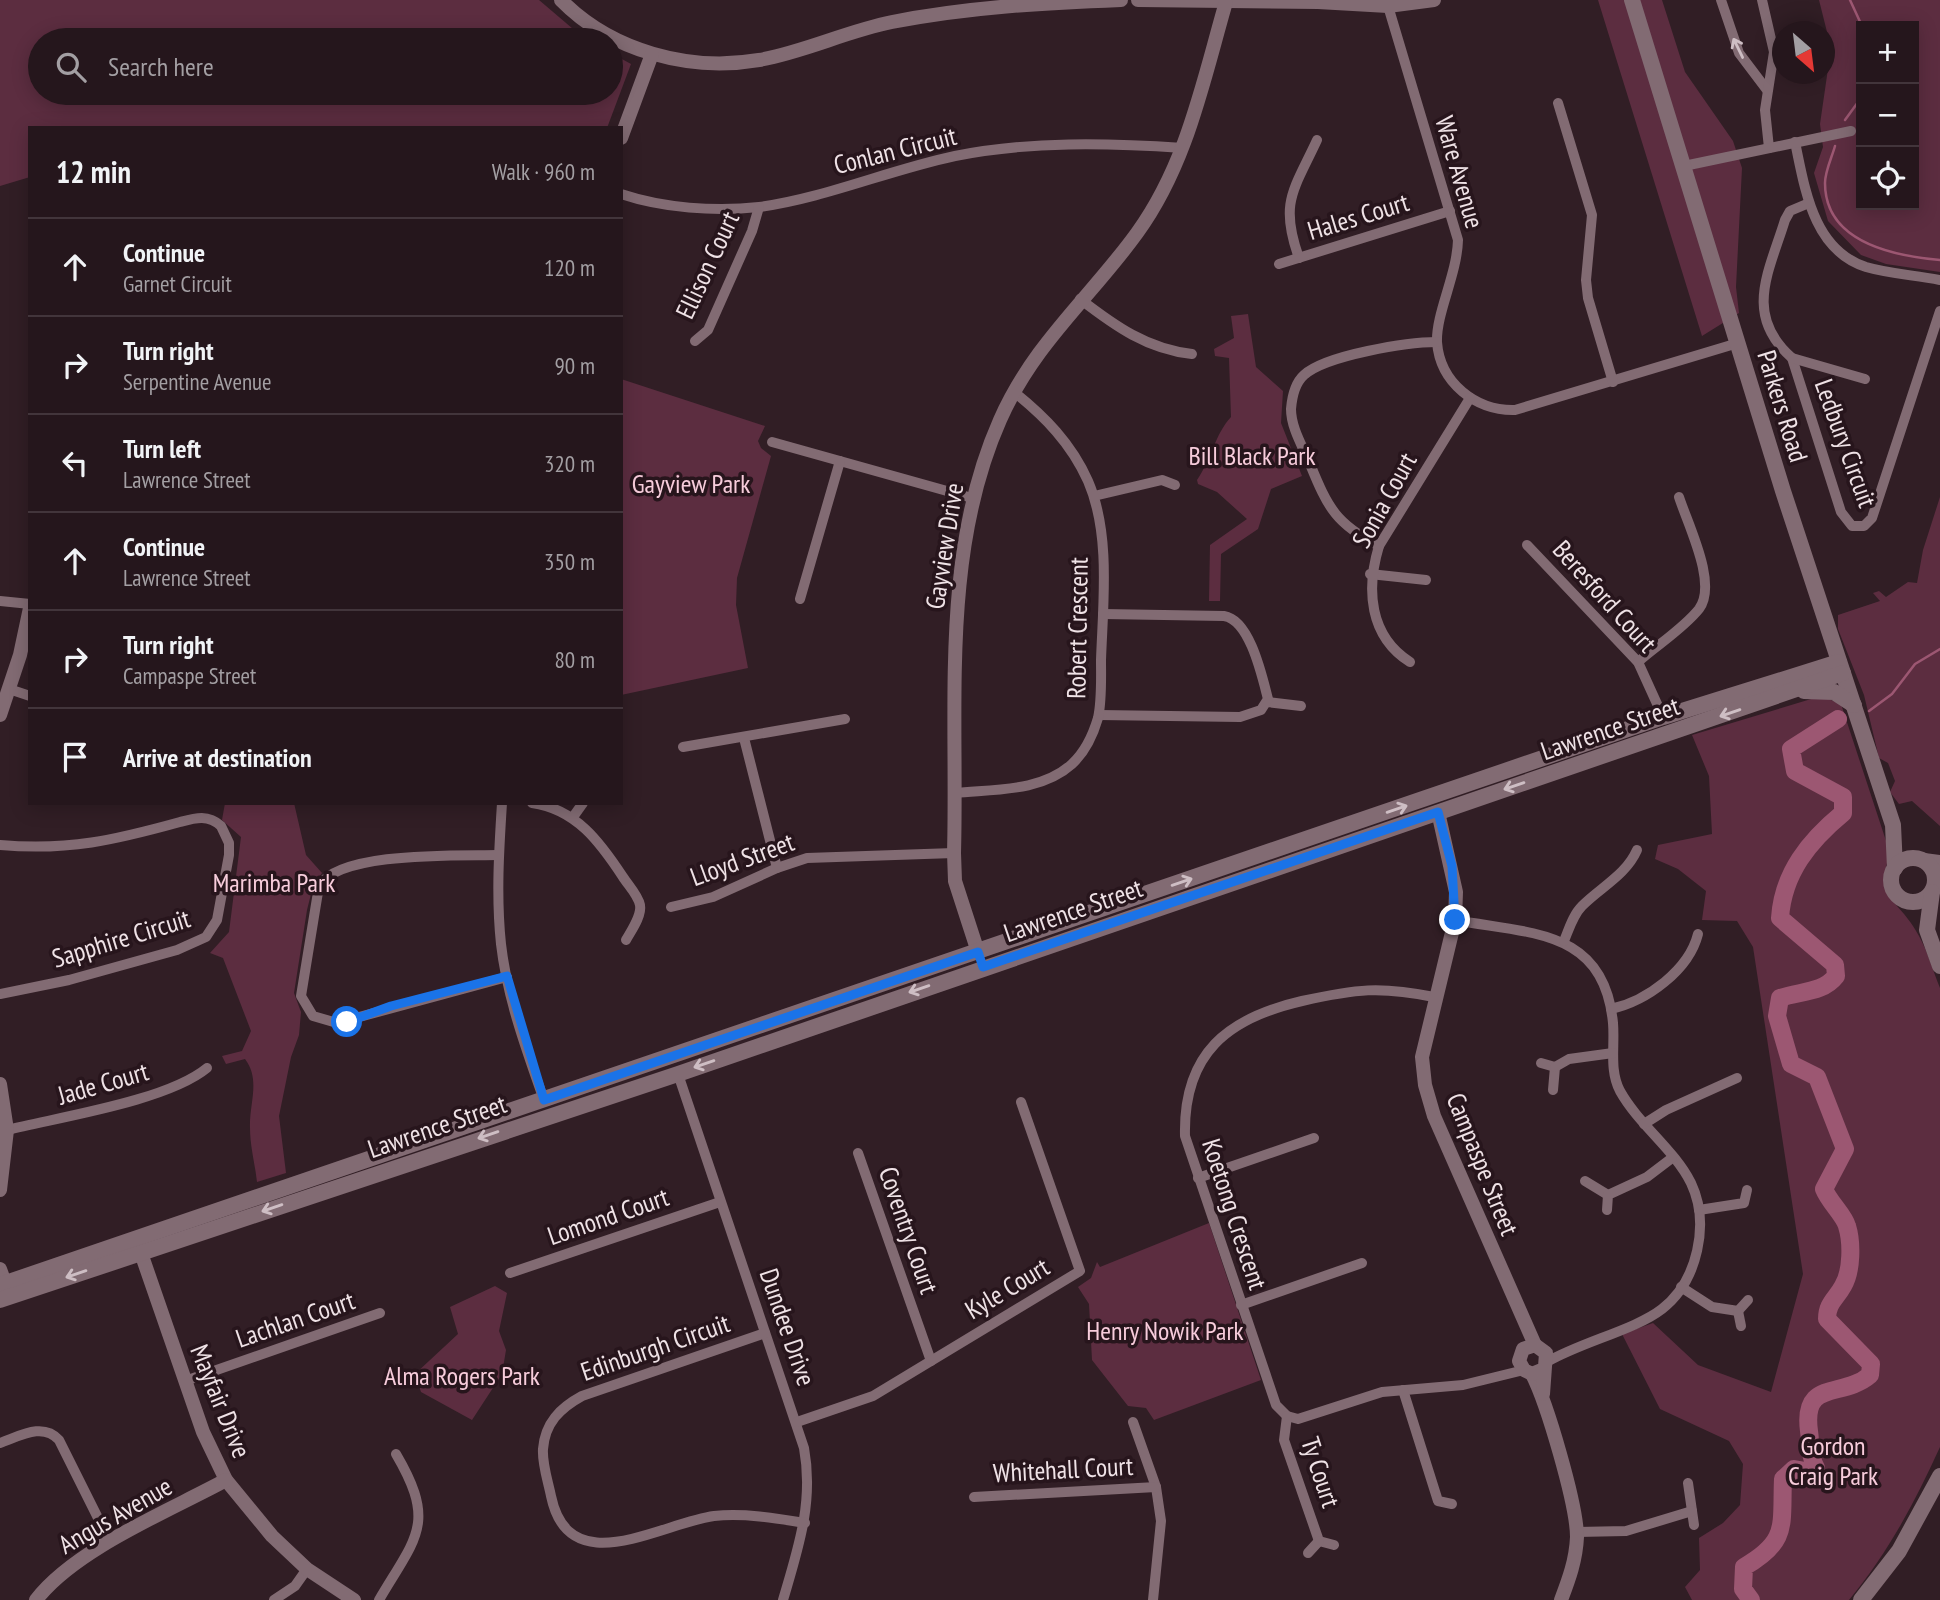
<!DOCTYPE html>
<html lang="en">
<head>
<meta charset="utf-8">
<style>
  :root { --surface:#25161c; --page:#2d1f25; --text:#f1f3f6; --muted:#a39fa3; --line:#42353b }
  body { margin:0; font-family:"PT Sans Narrow",sans-serif; background:var(--page); color:var(--text) }
  .controls { position:absolute; right:21px; top:21px; display:grid; overflow:hidden; border-radius:0px; box-shadow:0 4px 18px #0003 }
  .controls button { width:63px; height:63px; display:grid; place-items:center; padding:0; border:0; border-bottom:2px solid var(--line); background:var(--surface); color:var(--text); font:35px sans-serif }
  .compass { position:absolute; left:1772px; top:21px; width:63px; height:63px; border-radius:50%; background:var(--surface); box-shadow:0 4px 18px #0003; rotate:152deg }
  .stop { position:absolute; width:21px; height:21px; margin:-16px; border:5px solid #1a73e8; border-radius:50%; background:#fff }
  .stop.end { background:#1a73e8; border-color:#fff; box-shadow:0 2px 7px #0008 }
  .list { margin:0; padding:0; list-style:none }
  h2 { display:flex; justify-content:space-between; align-items:center; height:91px; margin:0; padding:0 28px; font-size:30px }
  h2 small { font-size:23px; font-weight:400; color:var(--muted) }
  .list li { display:grid; grid-template-columns:46px 1fr auto; gap:21px; align-items:center; box-sizing:border-box; height:98px; padding:0 28px; border-top:2px solid var(--line) }
  .list b { display:block; font-size:26px; white-space:nowrap }
  .list p { margin:0; font-size:23px; white-space:nowrap; color:var(--muted) }
  .list em { font-size:23px; font-style:normal; color:var(--muted) }
  .icon { flex:none; width:38px; height:38px; fill:none; stroke:currentColor; stroke-width:2; stroke-linecap:round; stroke-linejoin:round }
  .map { position:relative; flex:none; width:1940px; height:1600px; overflow:hidden }
  .search { position:absolute; background:var(--surface); box-shadow:0 4px 18px #0003; left:28px; top:28px; width:595px; height:77px; display:flex; align-items:center; gap:18px; box-sizing:border-box; padding:0 24px; border-radius:38px; color:var(--muted); font-size:26px }
  .panel { position:absolute; background:var(--surface); box-shadow:0 4px 18px #0003; left:28px; top:126px; width:595px; height:679px; border-radius:0px }
  .map>svg:first-child { display:block }
  .green { fill:#5c2d40; fill-rule:evenodd }
  .lines { fill:none; stroke-linecap:round; stroke-linejoin:round }
  .stream { stroke:#9c5772; stroke-width:2.5 }
  .river { stroke:#9c5772; stroke-width:18 }
  .minor { stroke:#826b73; stroke-width:10 }
  .tertiary { stroke:#826b73; stroke-width:14 }
  .secondary { stroke:#826b73; stroke-width:16 }
  .oneway { stroke:#cebec4 }
  .route { stroke:#1a73e8; stroke-width:9 }
  .labels { text-anchor:middle; dominant-baseline:central; stroke-width:7; stroke-linejoin:round; paint-order:stroke }
  .street-label { font-size:26px; fill:#efe2e6; stroke:#27151c }
  .park-label { font-size:26px; fill:#f7ccdb; stroke:#27151c }
</style>
</head>
<body>
<div class="map">
<svg width="1940" height="1600" viewBox="0 0 1940 1600">
  <rect width="100%" height="100%" fill="#311e25"/>
  <g class="green">
    <polygon points="0,0 539,0 586,40 40,40 40,93 611,93 611,53 631,64 607,128 30,128 30,177 0,186"/>
    <polygon points="1598,0 1662,0 1685,72 1733,141 1742,168 1736,287 1739,313 1702,336"/>
    <path d="M1819 0H1940V272L1886 264 1861 255 1828 221 1814 173 1823 147 1820 124 1831 48ZM1861 26H1914V205H1861Z"/>
    <path d="M1248 314 1256 367 1283 391 1281 423 1302 476 1271 489 1258 529 1221 554 1220 601H1209L1210 545 1247 519 1217 492 1198 484 1197 480C1211 460 1215 434 1231 417L1229 358 1215 356 1214 349 1234 338 1231 316Z"/>
    <polygon points="621,379 765,426 758,441 761,448 771,456 737,578 736,605 748,668 621,695"/>
    <polygon points="1940,497 1940,826 1912,801 1899,804 1890,792 1895,781 1888,763 1879,758 1864,695 1838,629 1838,615 1880,601 1873,593 1879,591 1886,597 1908,582 1917,583 1923,550"/>
    <path d="M1821 696 1841 704 1890 853C1874 901 1900 899 1919 936 1928 952 1933 971 1940 988V1447C1915 1502 1888 1553 1849 1600H1692L1685 1587 1700 1570 1699 1538 1723 1523 1740 1505 1743 1464 1729 1441 1660 1409 1622 1334 1653 1323 1698 1365 1771 1392 1803 1274 1753 947 1737 921 1702 920 1706 891 1678 869 1655 859 1658 845 1712 834 1709 776 1692 735Z"/>
    <path d="M225 803H294L306 855 322 873 313 886 307 910 294 993 301 1012 299 1035 291 1057 279 1116 286 1173 257 1182C255 1164 250 1146 250 1128 249 1103 261 1080 245 1059L226 1064 222 1056 242 1051 251 1031 223 958 210 953 229 932 241 837 222 820Z"/>
    <polygon points="1209,1223 1261,1380 1154,1420 1146,1408 1128,1406 1092,1360 1089,1304 1078,1287 1091,1278 1097,1262 1100,1267"/>
    <polygon points="495,1286 507,1293 499,1331 506,1350 502,1374 472,1420 421,1392 415,1374 458,1334 450,1307"/>
  </g>
  <g class="lines">
    <g class="stream">
      <polyline points="1850,0 1862,26"/>
      <polyline points="1845,120 1861,98"/>
      <path d="M1835 146C1832 157 1825 171 1825 183 1825 242 1894 256 1940 260"/>
      <polyline points="1869,711 1892,694 1915,664 1940,649"/>
    </g>
    <path class="river" d="M1751 1600 1743 1589 1744 1567C1789 1541 1781 1526 1783 1479L1794 1469 1811 1472 1816 1468C1809 1455 1811 1445 1809 1431 1802 1378 1842 1399 1870 1375L1871 1364 1827 1319C1827 1303 1836 1299 1843 1286 1852 1271 1852 1242 1847 1226 1844 1215 1829 1202 1824 1189L1845 1149 1817 1077 1791 1064 1777 1016 1780 998C1800 991 1823 993 1836 976L1835 965 1780 918C1783 873 1809 841 1843 813V797L1795 771 1791 749 1838 719"/>
    <g class="minor">
      <polyline points="1721,0 1739,53 1767,90"/>
      <polyline points="1762,0 1774,52 1765,110 1769,148"/>
      <path d="M1388 6 1458 240C1457 275 1436 313 1437 342 1440 383 1476 411 1515 410L1738 343"/>
      <polyline points="1558,103 1592,215 1586,280 1588,298 1613,382"/>
      <path d="M1795 142C1805 189 1813 250 1866 267 1890 274 1915 275 1940 280"/>
      <polyline points="1684,166 1851,131"/>
      <path d="M621 194C663 208 715 212 759 207 825 198 889 170 955 156 1029 141 1108 143 1183 148"/>
      <path d="M1809 203 1790 211 1785 220C1769 272 1743 315 1792 358L1841 512 1852 526H1864L1872 518 1940 311"/>
      <path d="M1299 258C1279 202 1294 190 1317 140"/>
      <polyline points="1279,264 1450,211"/>
      <path d="M1080 299C1115 326 1147 349 1192 354"/>
      <polyline points="695,341 708,330 752,231 759,207"/>
      <polyline points="1792,358 1865,379"/>
      <polyline points="772,442 972,498"/>
      <polyline points="1094,496 1162,480 1175,485"/>
      <polyline points="1527,545 1638,662 1663,717"/>
      <path d="M1379 546C1336 524 1328 508 1310 464 1303 447 1291 428 1291 409 1292 397 1295 383 1304 375 1326 355 1408 342 1437 342"/>
      <polyline points="1370,574 1426,580"/>
      <polyline points="800,599 840,461"/>
      <polyline points="0,601 30,604"/>
      <path d="M1410 662C1369 636 1366 589 1379 546L1470 398"/>
      <path d="M1638 662C1657 645 1683 629 1699 609 1718 584 1688 525 1679 497"/>
      <polyline points="9,689 30,696"/>
      <polyline points="1267,702 1301,706"/>
      <path d="M1099 715 1240 717 1261 710 1268 699C1262 676 1250 620 1224 616L1103 614"/>
      <polyline points="744,738 777,868"/>
      <polyline points="683,747 845,719"/>
      <path d="M955 793C995 789 1041 792 1072 764 1085 752 1093 735 1098 718 1102 700 1101 678 1101 660 1103 603 1111 534 1088 481 1071 443 1045 417 1014 392"/>
      <path d="M502 803C499 850 496 897 501 944 507 997 526 1049 544 1100"/>
      <path d="M532 803C576 809 600 842 623 877 628 885 638 895 640 905 642 916 631 931 626 940"/>
      <polyline points="573,817 583,803"/>
      <path d="M0 845C69 851 115 840 180 822 195 818 208 814 221 826L229 843V855L217 920 206 937 177 950 69 980 0 994"/>
      <path d="M498 855C459 856 340 851 319 886L301 996 313 1016 337 1023 507 977"/>
      <polyline points="671,907 713,897 777,868 807,858 954,853"/>
      <path d="M1455 920C1529 934 1604 928 1613 1023 1615 1046 1609 1070 1620 1091 1639 1125 1674 1149 1691 1183 1710 1223 1698 1281 1662 1309 1635 1330 1581 1342 1547 1362"/>
      <path d="M1564 941C1569 929 1573 915 1582 906 1601 887 1626 875 1637 850"/>
      <path d="M1434 997C1380 986 1356 989 1302 1001 1228 1018 1183 1053 1185 1136L1276 1405 1287 1416 1298 1419 1382 1392 1463 1385 1524 1370"/>
      <path d="M1611 1009C1647 1001 1689 970 1698 934"/>
      <polyline points="1541,1063 1555,1067 1553,1090"/>
      <polyline points="1555,1067 1569,1059 1613,1053"/>
      <path d="M678 1074 804 1448C814 1502 798 1549 783 1600"/>
      <polyline points="1644,1124 1666,1110 1737,1078"/>
      <path d="M7 1130C59 1117 167 1101 207 1068"/>
      <polyline points="858,1153 931,1361"/>
      <polyline points="1198,1178 1314,1138"/>
      <polyline points="1585,1181 1608,1195"/>
      <polyline points="1607,1210 1608,1195 1647,1177 1672,1158"/>
      <polyline points="1699,1210 1744,1203 1747,1190"/>
      <polyline points="510,1273 720,1202"/>
      <polyline points="1681,1287 1712,1307 1738,1311 1748,1300"/>
      <polyline points="1241,1305 1362,1263"/>
      <polyline points="1738,1311 1741,1326"/>
      <path d="M765 1333 582 1396C560 1408 545 1423 543 1449 542 1464 548 1481 551 1496 569 1583 661 1523 714 1516 744 1513 775 1518 805 1523"/>
      <polyline points="185,1381 380,1313"/>
      <polyline points="1403,1390 1438,1501 1452,1504"/>
      <polyline points="1287,1416 1284,1440 1319,1541 1334,1545"/>
      <polyline points="797,1422 873,1396 1080,1271 1021,1102"/>
      <polyline points="1133,1422 1156,1487 1161,1521 1153,1600"/>
      <path d="M0 1443C20 1436 43 1422 59 1440L110 1542"/>
      <polyline points="1688,1483 1694,1525"/>
      <polyline points="974,1497 1156,1487"/>
      <polyline points="1577,1532 1626,1531 1692,1511"/>
      <polyline points="1308,1553 1319,1541"/>
      <polyline points="274,1600 295,1586 307,1569"/>
      <path d="M379 1600C416 1537 437 1524 396 1454"/>
    </g>
    <g class="tertiary">
      <path d="M561 0C611 51 689 72 759 60 804 52 847 31 892 22 968 7 1044 3 1121 0"/>
      <polyline points="1138,0 1318,2 1388,6 1434,0"/>
      <polyline points="621,138 652,54"/>
      <polyline points="0,715 20,655 30,608"/>
      <polyline points="1438,812 1456,892 1455,920 1422,1057 1425,1085 1434,1116 1535,1345"/>
      <polyline points="1924,860 1940,862"/>
      <path d="M978 952 955 881 954 853C958 709 940 555 1000 420 1034 343 1090 298 1137 233 1187 164 1203 81 1226 2"/>
      <polyline points="0,1084 7,1130 0,1190"/>
      <polyline points="141,1253 203,1432 226,1480 272,1536 307,1569 354,1600"/>
      <polyline points="0,1269 5,1283"/>
      <path d="M1532 1374C1547 1403 1577 1505 1577 1537 1576 1560 1569 1579 1561 1600"/>
      <polyline points="1543,1394 1546,1353 1535,1345 1523,1349 1519,1361 1524,1370 1532,1374 1544,1369"/>
      <path d="M36 1600C75 1549 169 1511 226 1480"/>
    </g>
    <g class="secondary">
      <polyline points="1632,0 1783,491 1893,825 1895,868"/>
      <polyline points="1804,691 1834,692 1854,705"/>
      <circle cx="1913" cy="880" r="22"/>
      <polyline points="1932,892 1927,930 1940,966"/>
      <polyline points="0,1285 1663,717 1839,662"/>
      <polyline points="0,1300 678,1074 1843,673"/>
      <polyline points="1861,1600 1899,1551 1940,1476"/>
    </g>
  </g>
  <defs><path id="oneway-shaft" d="M-6 0H5M1.5-3L5.5 0L1.5 3" fill="none" stroke-width="1.6" stroke-linecap="round" stroke-linejoin="round" transform="scale(1.75)"/></defs>
  <g class="oneway">
    <use href="#oneway-shaft" transform="translate(1738 48) rotate(-116)"/>
    <use href="#oneway-shaft" transform="translate(1730 713) rotate(161)"/>
    <use href="#oneway-shaft" transform="translate(1514 786) rotate(161)"/>
    <use href="#oneway-shaft" transform="translate(1397 809) rotate(-19)"/>
    <use href="#oneway-shaft" transform="translate(1182 882) rotate(-19)"/>
    <use href="#oneway-shaft" transform="translate(919 989) rotate(161)"/>
    <use href="#oneway-shaft" transform="translate(704 1064) rotate(161)"/>
    <use href="#oneway-shaft" transform="translate(488 1135) rotate(161)"/>
    <use href="#oneway-shaft" transform="translate(272 1208) rotate(161)"/>
    <use href="#oneway-shaft" transform="translate(76 1274) rotate(161)"/>
  </g>
  <g class="lines">
    <polyline class="route" points="347,1022 391,1006 507,976 544,1100 978,952 983,967 1438,812 1452,866 1455,920"/>
  </g>
  <g class="labels">
    <g class="street-label">
      <text transform="translate(895 150) rotate(-14)">Conlan Circuit</text>
      <text transform="translate(1460 172) rotate(74)">Ware Avenue</text>
      <text transform="translate(1358 216) rotate(-17)">Hales Court</text>
      <text transform="translate(707 265) rotate(-65)">Ellison Court</text>
      <text transform="translate(1783 406) rotate(73)">Parkers Road</text>
      <text transform="translate(1846 443) rotate(70)">Ledbury Circuit</text>
      <text transform="translate(1384 500) rotate(-61)">Sonia Court</text>
      <text transform="translate(944 546) rotate(-81)">Gayview Drive</text>
      <text transform="translate(1605 596) rotate(48)">Beresford Court</text>
      <text transform="translate(1077 628) rotate(-89)">Robert Crescent</text>
      <text transform="translate(1610 728) rotate(-19)">Lawrence Street</text>
      <text transform="translate(742 859) rotate(-20)">Lloyd Street</text>
      <text transform="translate(1073 910) rotate(-19)">Lawrence Street</text>
      <text transform="translate(121 938) rotate(-17)">Sapphire Circuit</text>
      <text transform="translate(103 1083) rotate(-16)">Jade Court</text>
      <text transform="translate(437 1126) rotate(-19)">Lawrence Street</text>
      <text transform="translate(1483 1164) rotate(68)">Campaspe Street</text>
      <text transform="translate(1235 1214) rotate(72)">Koetong Crescent</text>
      <text transform="translate(608 1216) rotate(-19)">Lomond Court</text>
      <text transform="translate(909 1230) rotate(71)">Coventry Court</text>
      <text transform="translate(1007 1288) rotate(-31)">Kyle Court</text>
      <text transform="translate(295 1319) rotate(-19)">Lachlan Court</text>
      <text transform="translate(788 1327) rotate(71)">Dundee Drive</text>
      <text transform="translate(655 1347) rotate(-19)">Edinburgh Circuit</text>
      <text transform="translate(221 1401) rotate(68)">Mayfair Drive</text>
      <text transform="translate(1063 1469) rotate(-3)">Whitehall Court</text>
      <text transform="translate(1321 1472) rotate(72)">Ty Court</text>
      <text transform="translate(115 1515) rotate(-30)">Angus Avenue</text>
    </g>
    <g class="park-label">
      <text x="1252" y="455">Bill Black Park</text>
      <text x="691" y="483">Gayview Park</text>
      <text x="274" y="882">Marimba Park</text>
      <text x="1165" y="1330">Henry Nowik Park</text>
      <text x="462" y="1375">Alma Rogers Park</text>
      <text x="1833" y="1445">Gordon<tspan x="1833" dy="30">Craig Park</tspan></text>
    </g>
  </g>
</svg>
<div class="controls">
<button>+</button>
<button>−</button>
<button><svg class="icon" aria-label="locate" viewBox="0 0 24 24"><circle cx="12" cy="12" r="6"/><path d="M12 2v4M12 18v4M2 12h4M18 12h4"/></svg></button>
</div>
<svg class="compass" viewBox="-18 -18 36 36"><path d="M0-13l5 13h-10z" fill="#e53935"/><path d="M0 13l5-13h-10z" fill="#a39fa3"/></svg>
<div class="stop" style="left:347px;top:1022px"></div>
<div class="stop end" style="left:1455px;top:920px"></div>
<div class="search"><svg class="icon" aria-label="search" viewBox="0 0 24 24"><circle cx="10" cy="10" r="6"/><path d="M15 15l6 6"/></svg>Search here</div>
<section class="panel">
<h2>12 min<small>Walk · 960 m</small></h2>
<ul class="list">
<li><svg class="icon" aria-label="ahead" viewBox="0 0 24 24"><path d="M12 20V5M6 11l6-6 6 6"/></svg><div><b>Continue</b><p>Garnet Circuit</p></div><em>120 m</em></li>
<li><svg class="icon" aria-label="right" viewBox="0 0 24 24"><path d="M7 20v-9h11M14 6l5 5-5 5"/></svg><div><b>Turn right</b><p>Serpentine Avenue</p></div><em>90 m</em></li>
<li><svg class="icon" aria-label="left" viewBox="0 0 24 24"><path d="M17 20v-9H6M10 6l-5 5 5 5"/></svg><div><b>Turn left</b><p>Lawrence Street</p></div><em>320 m</em></li>
<li><svg class="icon" aria-label="ahead" viewBox="0 0 24 24"><path d="M12 20V5M6 11l6-6 6 6"/></svg><div><b>Continue</b><p>Lawrence Street</p></div><em>350 m</em></li>
<li><svg class="icon" aria-label="right" viewBox="0 0 24 24"><path d="M7 20v-9h11M14 6l5 5-5 5"/></svg><div><b>Turn right</b><p>Campaspe Street</p></div><em>80 m</em></li>
<li><svg class="icon" aria-label="arrive" viewBox="0 0 24 24"><path d="M6 21V4h12l-3 4 3 4H6"/></svg><div><b>Arrive at destination</b></div></li>
</ul>
</section>
</div>
</body>
</html>
